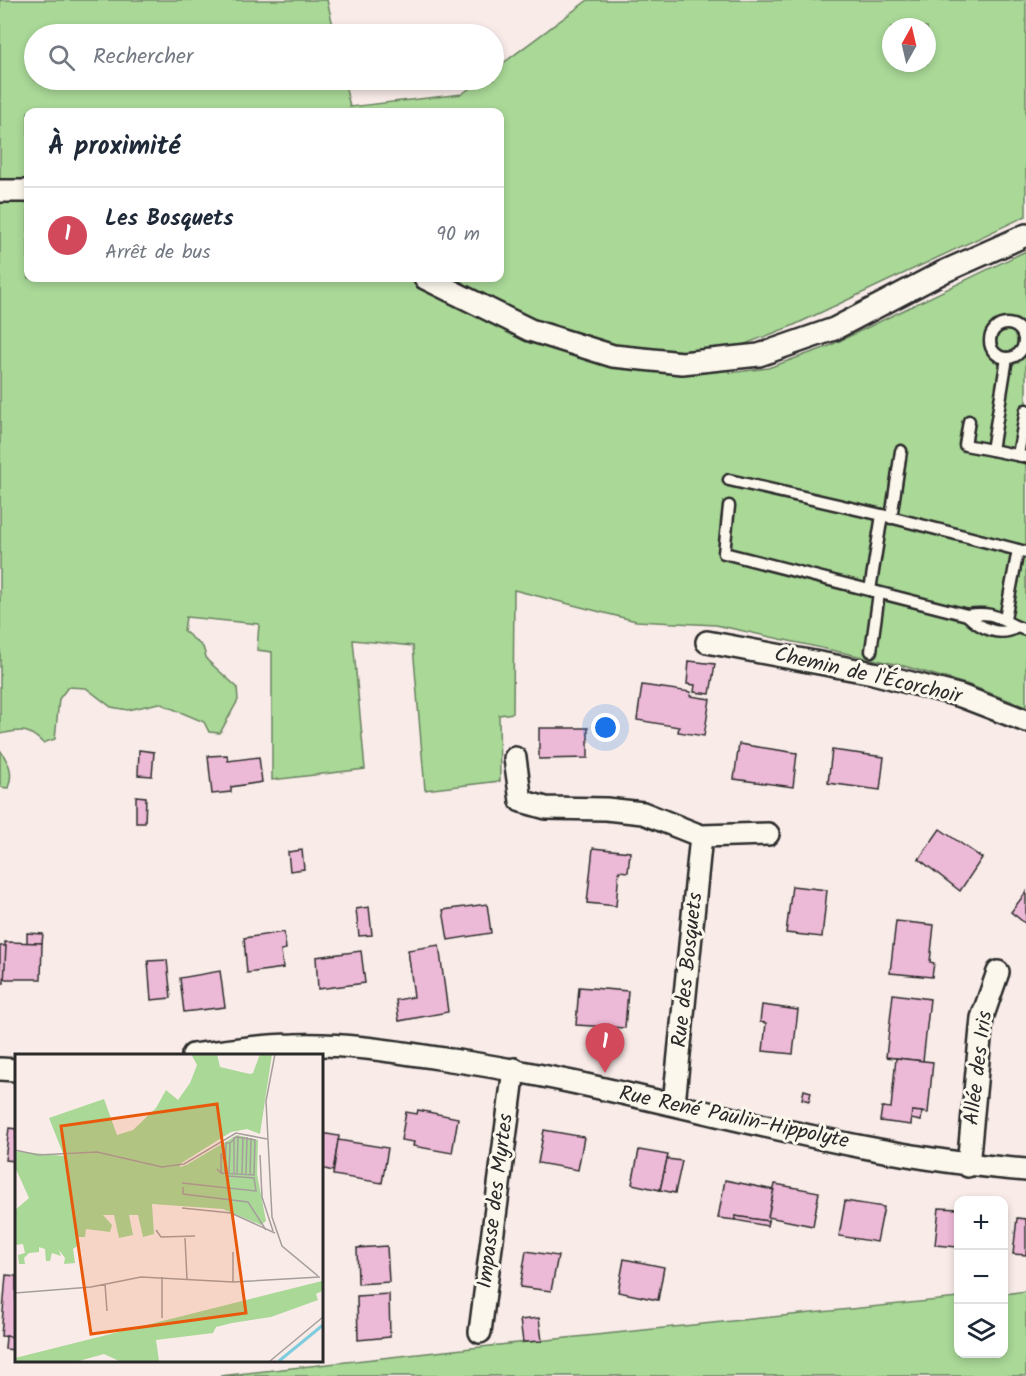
<!DOCTYPE html>
<html lang="fr">
<head>
<meta charset="utf-8">
<style>
  :root { --surface:#fff; --page:#f6f6f7; --text:#1f2937; --muted:#747a83; --line:#e0e1e3; --accent:#d1495b }
  body { margin:0; font-family:Kalam,sans-serif; background:var(--page); color:var(--text) }
  .controls { position:absolute; right:18px; bottom:18px; display:grid; overflow:hidden; border-radius:12px; box-shadow:0 3px 9px #0003 }
  .controls button { width:54px; height:54px; display:grid; place-items:center; padding:0; border:0; border-bottom:2px solid var(--line); background:var(--surface); color:var(--text); font:30px sans-serif }
  .compass { position:absolute; left:882px; top:18px; width:54px; height:54px; border-radius:50%; background:var(--surface); box-shadow:0 3px 9px #0003; rotate:8deg }
  .you { position:absolute; left:606px; top:728px; width:21px; height:21px; margin:-15px; border:4px solid #fff; border-radius:50%; background:#1a73e8; box-shadow:0 0 0 9px #1a73e833 }
  .badge { display:grid; place-items:center; width:39px; height:39px; border-radius:50%; background:var(--accent); color:#fff; font-size:20px; font-weight:700 }
  .pin { position:absolute; translate:-50% -50px; filter:drop-shadow(0 2px 3px #0008) }
  .pin::after { content:''; position:absolute; top:32px; width:21px; height:18px; background:inherit; clip-path:polygon(0 0,100% 0,50% 100%) }
  .list { margin:0; padding:0; list-style:none }
  h2 { display:flex; justify-content:space-between; align-items:center; height:78px; margin:0; padding:0 24px; font-size:26px }
  h2 small { font-size:20px; font-weight:400; color:var(--muted) }
  .list li { display:grid; grid-template-columns:39px 1fr auto; gap:18px; align-items:center; box-sizing:border-box; height:96px; padding:0 24px; border-top:2px solid var(--line) }
  .list b { display:block; font-size:22px; white-space:nowrap }
  .list p { margin:0; font-size:20px; white-space:nowrap; color:var(--muted) }
  .list em { font-size:20px; font-style:normal; color:var(--muted) }
  .icon { flex:none; width:33px; height:33px; fill:none; stroke:currentColor; stroke-width:2; stroke-linecap:round; stroke-linejoin:round }
  .map { position:relative; flex:none; width:1026px; height:1376px; overflow:hidden }
  .search { position:absolute; background:var(--surface); box-shadow:0 3px 9px #0003; left:24px; top:24px; width:480px; height:66px; display:flex; align-items:center; gap:15px; box-sizing:border-box; padding:0 21px; border-radius:33px; color:var(--muted); font-size:22px }
  .panel { position:absolute; background:var(--surface); box-shadow:0 3px 9px #0003; left:24px; top:108px; width:480px; height:174px; border-radius:12px }
  .map>svg:first-child { display:block }
  .green { fill:#a9d897; stroke:#6a8261; stroke-width:1.5; fill-rule:evenodd }
  .building { fill:#ecb9d6; stroke:#2b2b2b; stroke-width:1.5 }
  .lines { fill:none; stroke-linecap:round; stroke-linejoin:round }
  .service-casing { stroke:#2b2b2b; stroke-width:15 }
  .minor-casing { stroke:#2b2b2b; stroke-width:26 }
  .service { stroke:#fbf7ec; stroke-width:10 }
  .minor { stroke:#fbf7ec; stroke-width:21 }
  .labels { text-anchor:middle; dominant-baseline:central; stroke-width:6; stroke-linejoin:round; paint-order:stroke }
  .street-label { font-size:21px; fill:#2b2b2b; stroke:#fbf7ec }
  .inset-river { fill:none; stroke:#7fccde; stroke-width:3 }
  .inset-road { fill:none; stroke:#a69e9c; stroke-width:1.5 }
  .view { fill:#e8590c; fill-opacity:0.15; stroke:#e8590c; stroke-width:3 }
  .inset-edge { fill:none; stroke:#2b2b2b; stroke-width:3 }
</style>
</head>
<body>
<div class="map">
<svg width="1026" height="1376" viewBox="0 0 1026 1376">
  <rect width="100%" height="100%" fill="#f8ebe8"/>
  <filter id="ink" filterUnits="userSpaceOnUse"><feTurbulence type="fractalNoise" baseFrequency=".0167" numOctaves="2"/><feDisplacementMap in="SourceGraphic" scale="12" xChannelSelector="R" yChannelSelector="G"/><feConvolveMatrix kernelMatrix="1 2 1 2 8 2 1 2 1" color-interpolation-filters="sRGB"/></filter>
  <g filter="url(#ink)">
    <g class="green">
      <path d="M0 0H327L335 34H34V80H344L350 107 462 94 481 80H494V70L588 0H1026V216L792 326 732 349 730 373 768 368 827 347 1026 251V707L969 685 904 666 716 625 636 621 514 590 513 713 499 715 500 781 425 790 413 646 353 640 365 769 272 780V652L257 650 259 624 186 617 184 631 203 647 207 660 237 687 238 700 220 733 209 732 204 722 159 703 128 710 111 707 86 688 68 687 59 699 55 739 43 743C27 727 20 730 0 734ZM891 27H927V63H891ZM28 112H500V278H28Z"/>
      <path d="M0 750C9 763 14 772 8 788L0 787Z"/>
      <polygon points="1026,1291 1026,1376 220,1376 508,1344 958,1298 958,1354 1004,1354 1004,1294"/>
    </g>
    <g class="building">
      <polygon points="689,661 715,664 710,694 694,692 695,685 687,684"/>
      <polygon points="642,685 691,692 690,696 710,699 704,736 678,732 679,727 637,720"/>
      <polygon points="539,728 588,728 588,758 539,759"/>
      <polygon points="739,744 797,753 793,787 734,779"/>
      <polygon points="139,750 154,752 152,776 138,775"/>
      <polygon points="832,750 884,757 880,790 828,783"/>
      <polygon points="227,755 228,761 259,757 262,782 231,787 231,792 212,794 208,756"/>
      <polygon points="136,796 146,797 145,823 136,823"/>
      <polygon points="940,829 982,858 960,891 919,859"/>
      <polygon points="593,848 630,852 628,872 619,871 616,906 587,903"/>
      <polygon points="302,850 304,869 290,871 288,852"/>
      <polygon points="792,886 827,890 822,937 786,933"/>
      <polygon points="1026,892 1026,924 1011,912"/>
      <polygon points="487,904 491,933 448,940 443,910"/>
      <polygon points="369,907 372,935 359,936 356,909"/>
      <polygon points="896,921 934,925 930,962 934,963 932,977 890,973"/>
      <polygon points="284,932 286,949 281,950 283,968 247,973 244,938"/>
      <polygon points="27,933 43,934 42,943 27,943"/>
      <polygon points="5,942 42,943 41,979 4,979"/>
      <polygon points="439,945 448,1012 399,1021 396,1000 414,997 408,950"/>
      <polygon points="0,946 6,946 4,983 0,983"/>
      <polygon points="361,951 365,983 318,989 316,957"/>
      <polygon points="167,960 171,998 151,1000 148,961"/>
      <polygon points="220,971 225,1007 184,1012 180,978"/>
      <polygon points="579,987 628,991 625,1028 576,1025"/>
      <polygon points="893,994 930,999 923,1061 886,1057"/>
      <polygon points="762,1005 798,1010 793,1054 763,1051 766,1023 760,1022"/>
      <polygon points="896,1058 933,1062 928,1113 912,1111 911,1125 880,1121 882,1107 891,1108"/>
      <polygon points="804,1090 811,1092 809,1101 802,1099"/>
      <polygon points="418,1110 458,1118 452,1153 413,1146 414,1142 401,1140 406,1112 417,1114"/>
      <polygon points="912,1111 922,1112 921,1121 911,1119"/>
      <polygon points="9,1128 16,1129 16,1161 5,1160"/>
      <polygon points="544,1130 584,1137 578,1170 538,1163"/>
      <polygon points="321,1133 339,1136 333,1171 321,1168"/>
      <polygon points="338,1140 388,1148 382,1183 333,1175"/>
      <polygon points="639,1150 668,1155 660,1190 632,1184"/>
      <polygon points="667,1159 682,1161 675,1193 660,1190"/>
      <polygon points="725,1180 774,1190 768,1221 735,1216 735,1220 718,1218"/>
      <polygon points="775,1184 819,1192 813,1226 768,1217"/>
      <polygon points="845,1201 884,1207 877,1242 839,1236"/>
      <polygon points="939,1208 958,1209 958,1247 935,1245"/>
      <polygon points="735,1216 768,1221 767,1226 735,1220"/>
      <polygon points="1017,1218 1026,1219 1026,1255 1013,1254"/>
      <polygon points="387,1246 389,1282 358,1284 357,1248"/>
      <polygon points="526,1251 558,1256 551,1291 520,1287"/>
      <polygon points="624,1259 664,1267 658,1300 618,1292"/>
      <polygon points="6,1275 16,1276 16,1337 1,1336"/>
      <polygon points="389,1294 390,1337 358,1340 357,1296"/>
      <polygon points="539,1318 542,1341 523,1342 520,1320"/>
      <polygon points="6,1336 16,1337 16,1350 5,1349"/>
    </g>
    <g class="lines">
      <g class="service-casing">
        <g id="service">
          <circle cx="1007" cy="341" r="17"/>
          <polyline points="969,421 965,445 992,450 1007,358"/>
          <polyline points="992,450 1026,457"/>
          <polyline points="1018,455 1026,410"/>
          <polyline points="729,480 882,515 1026,552"/>
          <path d="M729 506 724 553 967 615C1000 610 1000 623 1026 630"/>
          <polyline points="891,518 901,451"/>
          <polyline points="870,590 882,515"/>
          <path d="M967 615C980 628 1000 638 1017 627"/>
          <polyline points="1005,619 1018,550"/>
          <polyline points="871,651 879,593"/>
        </g>
      </g>
      <g class="minor-casing">
        <g id="minor">
          <polyline points="0,191 28,191"/>
          <polyline points="425,278 530,330 613,356 682,363 759,355 834,329 943,272 1026,235"/>
          <polyline points="707,642 873,673 961,696 1026,721"/>
          <polyline points="515,758 521,801 546,808 606,809 643,813 701,836 768,834"/>
          <path d="M193 1055C226 1051 260 1045 293 1045 346 1043 399 1052 451 1060 644 1088 831 1155 1026 1170"/>
          <polyline points="0,1069 16,1070"/>
          <polyline points="674,1104 701,836"/>
          <polyline points="968,1166 982,1018 998,972"/>
          <polyline points="480,1332 514,1069"/>
        </g>
      </g>
      <use href="#service" class="service"/>
      <use href="#minor" class="minor"/>
    </g>
  </g>
  <g class="labels">
    <g class="street-label">
      <text transform="translate(868 676) rotate(13)">Chemin de l'Écorchoir</text>
      <text transform="translate(688 970) rotate(-84)">Rue des Bosquets</text>
      <text transform="translate(979 1068) rotate(-83)">Allée des Iris</text>
      <text transform="translate(734 1118) rotate(12)">Rue René Paulin-Hippolyte</text>
      <text transform="translate(496 1201) rotate(-83)">Impasse des Myrtes</text>
    </g>
  </g>
  <g transform="translate(15 1054)">
    <rect width="308" height="308" fill="#f8ebe8"/>
    <path d="M176 0H202L205 13 235 20 238 19 245 0H257L245 80 232 75 216 78 165 110V113L171 111 222 81 243 86 242 120 251 167 246 171 208 155 137 150 139 180 128 183 123 161H114L118 181 104 184 99 161H88L97 171 95 178 71 175 70 183H62L65 190 58 195 60 209 49 210 50 204 44 196 46 202 37 199 35 207H31L30 195 24 193V198L14 199 9 204 10 210H4L3 201 10 199 8 190 0 191V156L14 144 0 113V97L49 102 34 64 89 45 102 81 118 76 141 54 151 36 163 46 175 29 182 11ZM307 227V237L301 240 303 246 256 263 217 269 201 273 198 279 141 286 144 307H104L89 300 64 307H0V304Z" fill="#a9d897"/>
    <path class="inset-river" d="M264 307 308 271"/>
    <path class="inset-road" d="M260 0 251 47 257 163 267 192 303 222M0 96 23 101 82 98 147 113 169 110 221 79 252 85M245 101 247 143 258 177M202 115 206 119V99L207 105M206 119 239 121 240 86 221 83 215 89M210 119 211 89H215L214 119M219 120V83M222 120 223 82M227 120 228 83M231 120 232 83M235 120 236 84M167 129 241 137 239 124 213 122M168 133V140L233 148 251 176M167 154 216 159 260 179M141 176 146 183 180 182M170 184 172 225M147 223V264M218 228V198M90 230 92 257M0 239 76 233 126 223 218 228 305 223M255 307 308 263"/>
    <path class="view" d="M202 50 231 259 76 280 46 72Z"/>
    <rect width="308" height="308" class="inset-edge"/>
  </g>
</svg>
<div class="controls">
<button>+</button>
<button>−</button>
<button><svg class="icon" aria-label="layers" viewBox="0 0 24 24"><path d="M12 4l9 5-9 5-9-5zM3 14l9 5 9-5"/></svg></button>
</div>
<svg class="compass" viewBox="-18 -18 36 36"><path d="M0-13l5 13h-10z" fill="#e53935"/><path d="M0 13l5-13h-10z" fill="#747a83"/></svg>
<div class="you"></div>
<div class="pin badge" style="left:605px;top:1073px">1</div>
<div class="search"><svg class="icon" aria-label="search" viewBox="0 0 24 24"><circle cx="10" cy="10" r="6"/><path d="M15 15l6 6"/></svg>Rechercher</div>
<section class="panel">
<h2>À proximité<small></small></h2>
<ul class="list">
<li><span class="badge">1</span><div><b>Les Bosquets</b><p>Arrêt de bus</p></div><em>90 m</em></li>
</ul>
</section>
</div>
</body>
</html>
